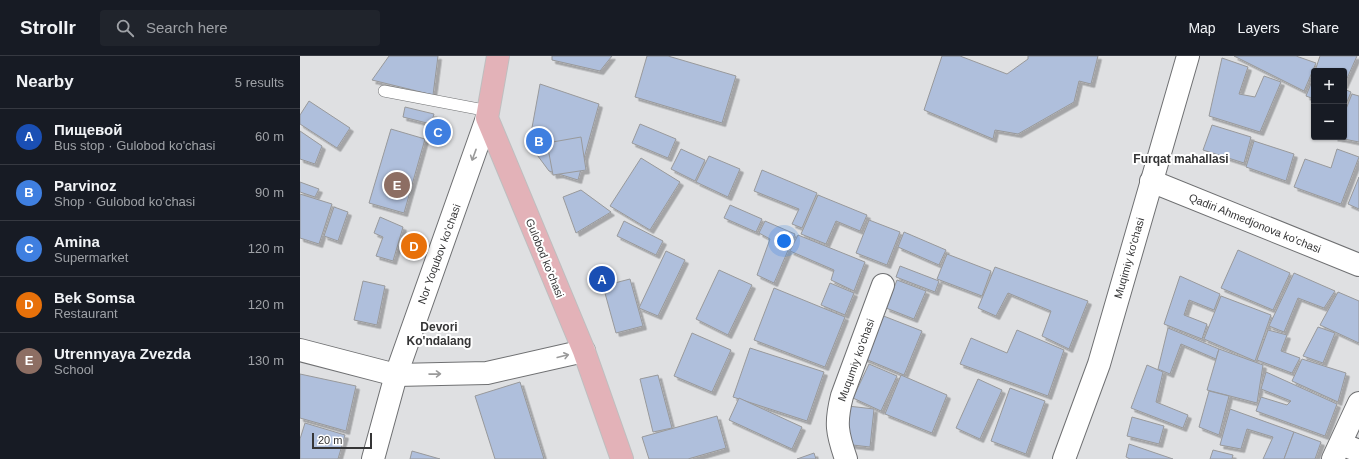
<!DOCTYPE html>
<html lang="en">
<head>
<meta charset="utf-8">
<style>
  :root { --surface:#171b24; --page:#20242c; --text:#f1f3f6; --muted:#9ea1a6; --line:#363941; --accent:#ea580c }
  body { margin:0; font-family:Helvetica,sans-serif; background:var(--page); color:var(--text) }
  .controls { position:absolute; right:12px; top:12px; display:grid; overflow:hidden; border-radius:4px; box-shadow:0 1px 3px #0004 }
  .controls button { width:36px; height:36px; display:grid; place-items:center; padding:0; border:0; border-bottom:1px solid var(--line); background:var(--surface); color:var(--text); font:20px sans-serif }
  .scale { position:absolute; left:12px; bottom:10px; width:60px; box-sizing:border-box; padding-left:4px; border:2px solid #353536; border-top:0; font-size:11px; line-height:14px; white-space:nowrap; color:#353536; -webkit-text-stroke:3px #fff; paint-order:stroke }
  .you { position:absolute; left:484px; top:185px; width:14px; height:14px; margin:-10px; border:3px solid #fff; border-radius:50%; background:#1a73e8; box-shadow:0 0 0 6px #1a73e833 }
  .badge { display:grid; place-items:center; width:26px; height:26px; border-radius:50%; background:var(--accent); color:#fff; font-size:13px; font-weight:700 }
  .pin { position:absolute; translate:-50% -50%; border:2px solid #fff; box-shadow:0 1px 4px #0006 }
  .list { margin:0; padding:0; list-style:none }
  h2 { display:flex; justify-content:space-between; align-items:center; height:52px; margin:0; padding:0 16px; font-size:17px }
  h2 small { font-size:13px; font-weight:400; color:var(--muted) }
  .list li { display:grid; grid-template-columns:26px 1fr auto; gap:12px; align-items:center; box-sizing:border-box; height:56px; padding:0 16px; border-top:1px solid var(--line) }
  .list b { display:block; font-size:15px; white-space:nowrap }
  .list p { margin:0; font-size:13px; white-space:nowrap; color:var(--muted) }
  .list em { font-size:13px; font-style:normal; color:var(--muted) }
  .icon { flex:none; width:22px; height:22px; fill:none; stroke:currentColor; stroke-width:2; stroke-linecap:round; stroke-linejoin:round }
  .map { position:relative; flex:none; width:1059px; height:403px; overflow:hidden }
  header { display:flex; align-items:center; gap:24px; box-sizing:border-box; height:56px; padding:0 20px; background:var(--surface); border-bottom:1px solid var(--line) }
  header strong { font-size:19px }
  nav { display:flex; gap:22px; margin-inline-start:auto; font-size:14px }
  .search { width:280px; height:36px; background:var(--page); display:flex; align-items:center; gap:10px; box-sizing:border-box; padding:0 14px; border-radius:4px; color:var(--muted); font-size:15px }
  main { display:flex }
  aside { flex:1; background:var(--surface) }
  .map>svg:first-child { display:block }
  .building { fill:#afbfdc; stroke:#98999b; filter:url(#shadow) }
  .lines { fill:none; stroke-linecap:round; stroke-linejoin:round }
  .service-casing { stroke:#6f7072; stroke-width:12 }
  .minor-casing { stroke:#6f7072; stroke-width:24 }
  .tertiary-casing { stroke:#6f7072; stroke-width:24 }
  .secondary-casing { stroke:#6f7072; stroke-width:24 }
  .primary-casing { stroke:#bebebf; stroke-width:24 }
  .service { stroke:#fff; stroke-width:11 }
  .minor { stroke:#fff; stroke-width:22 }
  .tertiary { stroke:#fff; stroke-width:22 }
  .secondary { stroke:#fff; stroke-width:22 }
  .primary { stroke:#e3b2b8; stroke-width:22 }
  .oneway { stroke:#9a9a9a }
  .labels { text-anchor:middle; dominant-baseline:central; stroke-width:4; stroke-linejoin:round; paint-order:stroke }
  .street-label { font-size:11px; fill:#353536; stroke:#fff }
  .neighbourhood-label { font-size:12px; font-weight:bold; fill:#353536; stroke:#fff }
</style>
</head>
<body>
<header>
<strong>Strollr</strong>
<div class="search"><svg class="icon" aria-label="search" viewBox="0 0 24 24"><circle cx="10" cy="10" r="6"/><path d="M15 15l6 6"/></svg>Search here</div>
<nav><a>Map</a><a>Layers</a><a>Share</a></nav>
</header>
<main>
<aside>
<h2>Nearby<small>5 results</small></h2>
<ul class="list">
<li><span class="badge" style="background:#1a4fb4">A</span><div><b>Пищевой</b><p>Bus stop · Gulobod ko'chasi</p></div><em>60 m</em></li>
<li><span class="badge" style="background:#3f7fe0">B</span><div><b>Parvinoz</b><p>Shop · Gulobod ko'chasi</p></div><em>90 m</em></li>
<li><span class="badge" style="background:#3f7fe0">C</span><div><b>Amina</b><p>Supermarket</p></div><em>120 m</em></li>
<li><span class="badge" style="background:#e8710a">D</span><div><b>Bek Somsa</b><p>Restaurant</p></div><em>120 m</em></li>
<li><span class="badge" style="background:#8d6e63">E</span><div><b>Utrennyaya Zvezda</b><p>School</p></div><em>130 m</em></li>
</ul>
</aside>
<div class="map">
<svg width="1059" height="403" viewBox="0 0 1059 403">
  <defs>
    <filter id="shadow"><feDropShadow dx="3.5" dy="3.5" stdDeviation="0" flood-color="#0004"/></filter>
  </defs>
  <rect width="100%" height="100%" fill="#dfe0e2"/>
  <g class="building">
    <polygon points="89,0 138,0 133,39 72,24"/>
    <polygon points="252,0 312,0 300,15 252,4"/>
    <polygon points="347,0 368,0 436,20 422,67 335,41"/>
    <polygon points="642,0 660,0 707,18 728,3 728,0 798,0 791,28 779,25 774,46 718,78 695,74 693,83 624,54"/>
    <polygon points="934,0 996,0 1016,7 1004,35"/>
    <polygon points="1020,0 1057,0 1044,29 1044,15 1015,15"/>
    <polygon points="922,2 948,11 939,38 955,41 964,20 981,26 960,76 909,60"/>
    <polygon points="1014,20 1014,43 1006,40"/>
    <polygon points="240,28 299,48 278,124 249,115 229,88"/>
    <polygon points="1044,33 1051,36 1044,53"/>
    <polygon points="1052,38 1059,40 1059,86 1034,81 1044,81 1044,58"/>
    <polygon points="9,45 50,72 37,92 0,68 0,59"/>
    <polygon points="105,51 134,58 131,68 103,61"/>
    <polygon points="340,68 376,83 368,102 332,87"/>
    <polygon points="912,69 951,81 944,107 903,94"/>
    <polygon points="91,73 125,83 104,157 69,147"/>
    <polygon points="0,75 22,90 15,108 0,103"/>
    <polygon points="281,81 286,114 253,119 247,87"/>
    <polygon points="954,85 994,98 986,125 946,111"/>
    <polygon points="381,93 405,104 395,125 371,113"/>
    <polygon points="1037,93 1059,101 1041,148 994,131 1005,103 1031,112"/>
    <polygon points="409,100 440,113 428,141 396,126"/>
    <polygon points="341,102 380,126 350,174 310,150"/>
    <polygon points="462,114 517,137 502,172 492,168 499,153 454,135"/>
    <polygon points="1059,121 1059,153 1048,148"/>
    <polygon points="0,126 19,133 15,141 0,136"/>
    <polygon points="281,134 311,156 276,177 263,141"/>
    <polygon points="0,138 32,148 19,188 0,182"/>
    <polygon points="518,139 567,159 560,175 536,165 526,188 501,178"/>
    <polygon points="430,149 462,163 456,176 424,162"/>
    <polygon points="34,151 48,156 38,185 24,180"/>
    <polygon points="80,161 103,171 93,205 76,200 83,181 74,177"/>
    <polygon points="569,164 600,176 587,209 556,197"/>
    <polygon points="324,165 363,185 356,199 317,180"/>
    <polygon points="465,165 495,178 474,227 457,219 470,183 459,177"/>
    <polygon points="604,176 646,194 639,209 598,191"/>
    <polygon points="498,179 565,206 554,235 531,224 534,214 490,195"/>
    <polygon points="938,194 990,217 973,254 921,232"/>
    <polygon points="366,195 385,204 358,260 339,252"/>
    <polygon points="647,198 691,215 682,240 637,223"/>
    <polygon points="600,210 639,225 635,236 596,221"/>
    <polygon points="695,211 788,245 769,293 742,280 751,255 708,237 696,260 678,252"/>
    <polygon points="419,214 452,229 428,279 396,263"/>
    <polygon points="994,217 1035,235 1024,252 998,242 984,276 969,270"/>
    <polygon points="880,220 920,238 914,254 889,244 884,259 907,268 902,283 864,268"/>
    <polygon points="330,223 343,270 316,277 303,230"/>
    <polygon points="597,224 626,235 614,263 586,252"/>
    <polygon points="63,225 85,230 77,269 54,264"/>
    <polygon points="530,227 554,237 545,259 521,249"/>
    <polygon points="474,232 545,261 525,311 454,284"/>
    <polygon points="1038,236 1059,245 1059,287 1020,269"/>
    <polygon points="921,240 971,259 955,305 904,283"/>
    <polygon points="581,259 622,275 604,319 563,302"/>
    <polygon points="1018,271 1035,277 1023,307 1003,300"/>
    <polygon points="868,272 919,293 916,303 881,288 870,318 858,313"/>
    <polygon points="717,274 764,294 748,340 660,308 671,282 707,297"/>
    <polygon points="968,274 987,279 981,295 1000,302 992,317 957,304"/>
    <polygon points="392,277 431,294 412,336 374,320"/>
    <polygon points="450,292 524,316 507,365 433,341"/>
    <polygon points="919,293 963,309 957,347 907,334"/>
    <polygon points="1002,303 1046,317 1038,346 992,325"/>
    <polygon points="569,308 597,320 581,355 553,342"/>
    <polygon points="847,309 863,316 856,346 888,359 883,372 831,352"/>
    <polygon points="966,316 1037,348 1025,380 956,355 961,341 987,349 991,345 961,333"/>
    <polygon points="0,318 56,330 46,375 0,362"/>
    <polygon points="358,319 372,372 353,376 340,323"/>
    <polygon points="601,319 647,339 632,377 585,358"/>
    <polygon points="678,323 702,334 680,383 656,372"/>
    <polygon points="220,326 244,403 195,403 175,340"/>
    <polygon points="710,332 745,345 726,398 691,385"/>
    <polygon points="909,335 929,340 919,379 899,371"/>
    <polygon points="439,342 502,371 492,393 429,364"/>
    <polygon points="548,350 574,353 570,391 544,388"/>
    <polygon points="930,353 994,376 984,403 963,403 973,381 947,373 941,393 920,389"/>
    <polygon points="417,360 426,392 388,403 349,403 342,381"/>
    <polygon points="832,361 864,370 859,388 827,380"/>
    <polygon points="5,367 45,379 38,403 0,403 0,383"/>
    <polygon points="994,376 1021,386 1015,403 984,403"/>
    <polygon points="829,388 873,403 830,403 826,401"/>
    <polygon points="913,394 933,399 932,403 910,403"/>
    <polygon points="112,395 140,403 110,403"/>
    <polygon points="514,397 516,403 497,403"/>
  </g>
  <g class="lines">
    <g class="service-casing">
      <polyline id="service" points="84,35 189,55"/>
    </g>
    <g class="minor-casing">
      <g id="minor">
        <polyline points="1041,388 1059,395"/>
        <path d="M546 403C537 377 535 367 542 340L583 229"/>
        <polyline points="1033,403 1059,347"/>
      </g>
    </g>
    <g class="tertiary-casing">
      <g id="tertiary">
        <polyline points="851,125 1059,209"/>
        <polyline points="73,403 96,319"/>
      </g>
    </g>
    <g class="secondary-casing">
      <g id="secondary">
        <polyline points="0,294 96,319 187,317 284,295"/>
        <polyline points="96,319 187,62"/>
        <polyline points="764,403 799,308 888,0"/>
      </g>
    </g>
    <g class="primary-casing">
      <polyline id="primary" points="198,0 187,62 284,295 322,403"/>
    </g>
    <use href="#service" class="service"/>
    <use href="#minor" class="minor"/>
    <use href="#tertiary" class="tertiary"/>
    <use href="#secondary" class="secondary"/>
    <use href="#primary" class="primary"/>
  </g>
  <defs><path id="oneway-shaft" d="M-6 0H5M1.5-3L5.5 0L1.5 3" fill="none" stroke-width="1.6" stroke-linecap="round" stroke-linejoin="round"/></defs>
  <g class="oneway">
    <use href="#oneway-shaft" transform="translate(174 99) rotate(110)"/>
    <use href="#oneway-shaft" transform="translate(263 300) rotate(-14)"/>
    <use href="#oneway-shaft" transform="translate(135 318) rotate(-1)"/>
  </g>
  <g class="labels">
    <g class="street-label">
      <text transform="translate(955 167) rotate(22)">Qadiri Ahmedjonova ko'chasi</text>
      <text transform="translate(139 198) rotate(-70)">Nor Yoqubov ko'chasi</text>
      <text transform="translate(245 202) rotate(68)">Gulobod ko'chasi</text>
      <text transform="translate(829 202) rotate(-74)">Muqimiy ko'chasi</text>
      <text transform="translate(556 304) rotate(-70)">Muqumiy ko'chasi</text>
    </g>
    <g class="neighbourhood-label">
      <text x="881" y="103">Furqat mahallasi</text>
      <text x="139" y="271">Devori<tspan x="139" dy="14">Ko'ndalang</tspan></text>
    </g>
  </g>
</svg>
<div class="controls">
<button>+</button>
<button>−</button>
</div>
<div class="scale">20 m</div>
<div class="you"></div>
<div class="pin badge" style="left:302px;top:223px;background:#1a4fb4">A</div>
<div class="pin badge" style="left:239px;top:85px;background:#3f7fe0">B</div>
<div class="pin badge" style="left:138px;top:76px;background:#3f7fe0">C</div>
<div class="pin badge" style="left:114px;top:190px;background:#e8710a">D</div>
<div class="pin badge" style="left:97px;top:129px;background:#8d6e63">E</div>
</div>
</main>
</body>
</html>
